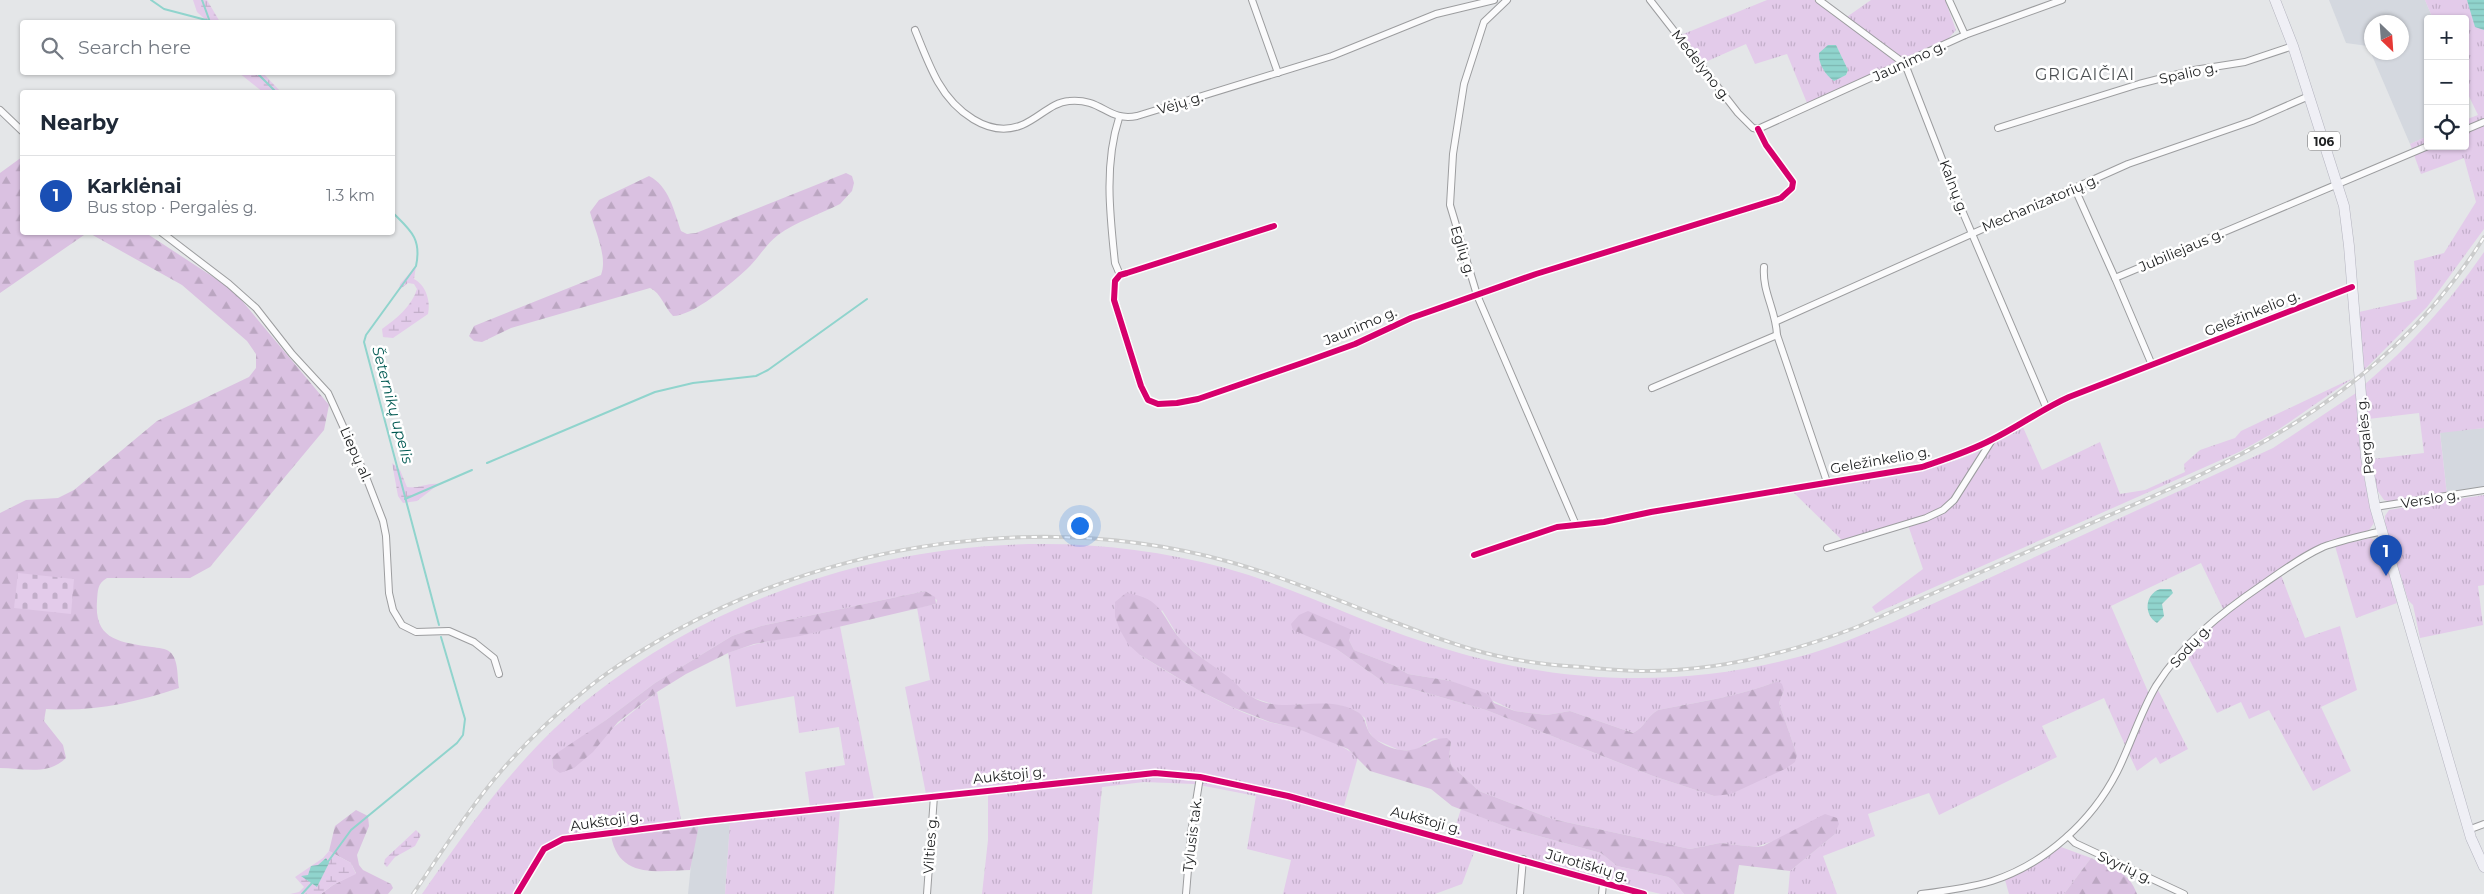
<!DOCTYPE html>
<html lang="en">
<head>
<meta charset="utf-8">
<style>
  :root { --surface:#fff; --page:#f6f6f7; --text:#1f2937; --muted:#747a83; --line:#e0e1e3; --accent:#b45309 }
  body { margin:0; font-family:Montserrat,sans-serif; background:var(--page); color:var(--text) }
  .controls { position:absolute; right:15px; top:15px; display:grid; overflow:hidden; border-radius:5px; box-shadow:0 1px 4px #0004 }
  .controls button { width:45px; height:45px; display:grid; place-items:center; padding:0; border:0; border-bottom:1px solid var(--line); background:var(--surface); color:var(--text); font:25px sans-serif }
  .compass { position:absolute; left:2364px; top:15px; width:45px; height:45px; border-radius:50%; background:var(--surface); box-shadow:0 1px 4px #0004; rotate:155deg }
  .you { position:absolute; left:1079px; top:525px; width:18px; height:18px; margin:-12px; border:4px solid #fff; border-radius:50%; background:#1a73e8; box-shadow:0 0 0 8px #1a73e833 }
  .badge { display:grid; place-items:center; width:32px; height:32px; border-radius:50%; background:var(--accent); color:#fff; font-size:16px; font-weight:700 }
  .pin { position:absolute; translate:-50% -41px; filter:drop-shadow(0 1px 2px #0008) }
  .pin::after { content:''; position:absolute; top:26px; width:18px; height:15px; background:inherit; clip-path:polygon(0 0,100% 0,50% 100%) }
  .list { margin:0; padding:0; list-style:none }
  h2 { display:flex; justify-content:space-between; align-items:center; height:65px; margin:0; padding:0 20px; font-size:21px }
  h2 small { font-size:16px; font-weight:400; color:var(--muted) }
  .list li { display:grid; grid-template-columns:32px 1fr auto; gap:15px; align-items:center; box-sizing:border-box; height:80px; padding:0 20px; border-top:1px solid var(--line) }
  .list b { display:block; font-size:19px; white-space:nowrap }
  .list p { margin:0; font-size:16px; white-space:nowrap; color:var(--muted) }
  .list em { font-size:16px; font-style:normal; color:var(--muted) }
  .icon { flex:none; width:28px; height:28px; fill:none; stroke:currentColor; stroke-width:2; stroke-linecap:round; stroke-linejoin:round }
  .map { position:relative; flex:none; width:2484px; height:894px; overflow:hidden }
  .search { position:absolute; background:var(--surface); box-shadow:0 1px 4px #0004; left:20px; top:20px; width:375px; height:55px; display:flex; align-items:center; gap:12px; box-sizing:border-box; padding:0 18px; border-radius:5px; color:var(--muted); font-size:19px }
  .panel { position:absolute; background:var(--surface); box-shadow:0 1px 4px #0004; left:20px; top:90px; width:375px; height:145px; border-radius:5px }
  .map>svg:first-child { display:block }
  .built { fill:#d4d8df; fill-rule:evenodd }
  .grass { fill:url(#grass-tufts); fill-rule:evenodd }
  .forest { fill:url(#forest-firs) }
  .wetland { fill:url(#wetland-marsh); fill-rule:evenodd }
  .cemetery { fill:url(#cemetery-stones) }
  .water { fill:url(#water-rules) }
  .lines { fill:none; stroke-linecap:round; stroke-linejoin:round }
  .stream { stroke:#90d4cd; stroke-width:2 }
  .minor-casing { stroke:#9c9d9f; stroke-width:8 }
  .primary-casing { stroke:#b4b4bf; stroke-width:11 }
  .minor { stroke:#fbfbfc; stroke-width:6 }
  .primary { stroke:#efeff5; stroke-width:10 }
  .rail-casing { stroke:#cbcccc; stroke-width:4 }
  .rail { stroke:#fff; stroke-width:2; stroke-dasharray:5.5; stroke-linecap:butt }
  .cycleway-casing { stroke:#fff; stroke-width:9 }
  .cycleway { stroke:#d6006c; stroke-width:6 }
  .labels { text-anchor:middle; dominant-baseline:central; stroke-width:5; stroke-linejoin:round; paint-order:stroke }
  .shield { fill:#fff; stroke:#646566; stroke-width:1 }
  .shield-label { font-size:12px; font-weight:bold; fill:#212324 }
  .street-label { font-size:14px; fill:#212324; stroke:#fff }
  .water-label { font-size:15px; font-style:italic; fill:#005952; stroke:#fff }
  .quarter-label { font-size:16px; letter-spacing:1px; fill:#4c5053; stroke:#fff }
</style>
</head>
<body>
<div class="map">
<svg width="2484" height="894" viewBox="0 0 2484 894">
  <defs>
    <pattern id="grass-tufts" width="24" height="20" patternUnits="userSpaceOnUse" patternTransform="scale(1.25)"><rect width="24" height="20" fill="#e3cbea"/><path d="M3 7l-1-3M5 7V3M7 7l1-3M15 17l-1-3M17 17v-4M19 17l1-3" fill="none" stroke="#c2aec9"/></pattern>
    <pattern id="forest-firs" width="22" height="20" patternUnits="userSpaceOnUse" patternTransform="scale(1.25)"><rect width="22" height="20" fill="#dac1e1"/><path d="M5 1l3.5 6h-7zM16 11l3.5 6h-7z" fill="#bba6c1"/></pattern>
    <pattern id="wetland-marsh" width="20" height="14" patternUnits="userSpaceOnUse" patternTransform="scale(1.25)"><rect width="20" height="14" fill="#e3cbea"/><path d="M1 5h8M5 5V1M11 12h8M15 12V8" fill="none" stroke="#c2aec9"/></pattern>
    <pattern id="cemetery-stones" width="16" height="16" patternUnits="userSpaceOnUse" patternTransform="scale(1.25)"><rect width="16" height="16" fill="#e3cbea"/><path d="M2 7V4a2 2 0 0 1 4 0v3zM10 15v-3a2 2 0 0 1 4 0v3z" fill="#c2aec9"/></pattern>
    <pattern id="water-rules" width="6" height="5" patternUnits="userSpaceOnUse" patternTransform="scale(1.25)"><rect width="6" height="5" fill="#90d4cd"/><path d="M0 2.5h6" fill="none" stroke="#7cb6b0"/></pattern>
  </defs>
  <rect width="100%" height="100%" fill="#e4e6e8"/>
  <g class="built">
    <path d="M2329 0H2425L2433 19H2428V136L2410 144 2368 46 2346 43ZM2372 22H2402V52H2372Z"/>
    <polygon points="2484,428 2484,488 2447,495 2440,432"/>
    <polygon points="730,823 725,894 688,894 692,855 699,825"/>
  </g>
  <g class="grass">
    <path d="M1767 0H1814L1841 21 1871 0H1945L1956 30 1948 39 1807 103 1787 54 1755 64 1746 44 1703 63 1681 35ZM1836 46 1848 70 1846 75 1834 80 1824 71 1819 58Z"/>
    <polygon points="2425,0 2484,0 2484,229 2427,307 2364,370 2359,312 2417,299 2414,261 2444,253 2476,202 2464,158 2421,174 2410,144 2428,136 2428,146 2465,146 2465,120 2478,115 2465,88 2465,19 2433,19"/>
    <path d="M2484 252V428L2440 433 2447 495 2392 502 2384 500 2375 487 2372 459 2424 453 2419 413 2368 419 2364 385C2411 345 2449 303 2484 252Z"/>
    <path d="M2353 378 2275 432 2239 452 1876 613 1872 607 1923 569 1907 522 1843 541 1792 491C1854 481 1939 475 1993 444 2003 438 2012 431 2022 425L2042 470 2100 442 2120 494 2145 490 2185 472 2184 464 2200 450 2235 438 2241 431Z"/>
    <path d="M2356 393 2364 477 2374 523 2369 530 2309 551 2223 609 2201 563 2111 606 2149 694 2125 745 2104 698 2042 726 2057 757 1939 815 1929 793 1868 814 1875 836 1823 856 1837 894H1788L1790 871 1834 835 1777 840 1755 847 1720 843 1690 849 1552 819 1479 791 1452 766 1449 757 1451 742 1434 738 1414 751 1399 750 1374 739 1368 730 1365 718 1356 711 1339 705 1312 704 1278 706 1251 697 1181 641 1162 610 1140 655C1181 680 1223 707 1269 722 1278 725 1287 725 1296 728 1316 734 1341 744 1358 757L1344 806 1213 777 1178 771 1143 770 926 794 905 687 930 680 917 608 936 604 937 600 925 591 761 626 732 636 655 683 606 720 552 758 553 768 608 732 657 692 681 819 556 838 538 850 514 894H422C472 822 522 751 592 696 765 559 1012 510 1225 568 1294 587 1357 620 1424 642 1544 683 1671 690 1794 658 1828 650 1861 635 1893 622L2273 448ZM1349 640 1354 650 1393 665 1408 674 1451 681 1515 711 1547 715 1570 711 1633 733C1645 727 1647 716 1658 710 1699 702 1740 696 1778 681L1784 690 1779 703 1797 755 1714 796 1653 776 1486 710 1409 688 1385 683 1335 648Z"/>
    <polygon points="2484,495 2484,585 2478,586 2483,625 2420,638 2413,605 2408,600 2385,524 2385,516 2389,510"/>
    <path d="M2371 538C2384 543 2393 588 2397 603L2356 618 2335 546Z"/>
    <polygon points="2281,575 2305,638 2340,626 2357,690 2321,707 2351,771 2313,791 2269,710 2249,719 2241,702 2217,713 2186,653 2214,624"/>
    <path d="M840 626 874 799 810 807 805 772 845 765 839 727 799 733 794 696 736 707 728 653C764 639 803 636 840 626Z"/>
    <polygon points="2158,690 2188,749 2160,764 2156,757 2137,771 2129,754 2143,719"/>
    <path d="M1149 777C1256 783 1371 822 1475 850L1462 884 1435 894H1283L1291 860 1247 849 1256 796 1194 784 1144 782 1102 787 1092 894H982L988 840V794Z"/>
    <polygon points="1461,809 1509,828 1601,853 1617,866 1668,877 1673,880 1684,894 1661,894 1605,881 1452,837"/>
    <polygon points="840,810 834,894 725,894 730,823"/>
    <polygon points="2061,847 2091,858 2064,894 2009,894 2005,880"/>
  </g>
  <g class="forest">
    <polygon points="22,157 22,232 87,233 0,293 0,173"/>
    <path d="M846 173 852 176 854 183 852 191 840 204C820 214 796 222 778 235 766 244 758 259 747 269 732 283 693 316 673 316 665 308 661 293 650 288L511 328 482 342 474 341 469 336 474 326 601 275C608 257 595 231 590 212L599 200 649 176C669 186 674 211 681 231L687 234 696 233Z"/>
    <path d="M89 233H146L233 290 329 405 324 430 210 567 190 578H107C97 584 98 590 97 601 94 640 120 642 152 647 158 648 166 648 170 652 179 660 177 677 179 688 133 703 94 712 46 709L44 721 63 745 66 758C48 776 23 768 0 768V513L26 500 58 498 74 490 157 421 249 377 256 368V354L247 341 182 285Z"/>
    <polygon points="925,591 935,597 936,604 800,636 754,644 728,653 686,674 657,692 618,722 593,752 574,768 560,773 553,768 552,758 557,753 606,720 655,683 732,636 761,626"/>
    <path d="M1126 593C1163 598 1161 616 1181 640 1190 651 1219 669 1232 680 1238 685 1244 693 1252 697 1283 716 1323 693 1356 711 1366 716 1364 723 1369 732 1374 741 1390 749 1401 750 1422 753 1426 738 1447 738L1451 742 1449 757 1452 766 1479 791 1552 819 1690 849 1720 843 1755 847 1763 846 1825 814 1837 818 1839 824 1834 835 1790 871 1739 865 1734 894H1684L1673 880 1668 877 1617 866 1601 853 1509 828 1452 806 1431 789 1370 771 1348 749 1296 728 1270 722 1234 708 1198 690 1140 655 1128 644 1120 630 1115 617V602Z"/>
    <path d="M1308 611 1352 630 1349 640 1354 650 1393 665 1408 674 1451 681 1488 694 1494 703 1515 711 1547 715 1570 711 1633 733C1645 727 1647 716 1658 710 1699 702 1740 696 1778 681L1782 684 1784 690 1779 703 1797 755 1795 762 1785 769 1731 794 1714 796 1653 776 1486 710 1409 688 1385 683 1335 648 1293 630 1291 624 1299 615Z"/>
    <polygon points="356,810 368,816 369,826 357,855 359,865 363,870 391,884 393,888 388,894 321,894 333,885 356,873 351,863 329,851 335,826"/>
    <path d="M699 825 690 870C657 871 618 879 611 835Z"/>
    <path d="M2091 858C2111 868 2129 871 2137 894H2064Z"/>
  </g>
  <g class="wetland">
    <polygon points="193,0 207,0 220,22 208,22 197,12"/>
    <polygon points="239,73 263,73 281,92 263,92"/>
    <path d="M416 266 414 279C426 285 431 302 428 314L393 338 383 337 382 329C396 319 412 306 417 289L414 284 408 283 399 290 400 284Z"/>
    <path d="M392 463 400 470 407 487C419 489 428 482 439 484L417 501 403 503 398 496Z"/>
    <polygon points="416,830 421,835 415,846 395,857 387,867 384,864 385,859"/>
    <path d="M329 851 351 863 356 874 333 885 321 894H290L299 892 304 887 295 877 323 858ZM326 858 328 863 316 886 307 880 308 875Z"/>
  </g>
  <polygon class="cemetery" points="18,573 74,579 71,614 14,608"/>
  <g class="water">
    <polygon points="2467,0 2484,0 2484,30 2475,27"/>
    <path d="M1828 45H1836L1848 70 1846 75 1834 81C1825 75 1818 63 1819 53Z"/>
    <path d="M2160 589H2171L2173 593 2162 604 2164 616 2157 623C2144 615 2144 595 2160 589Z"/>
    <polygon points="326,858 329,863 317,887 301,876 308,875 311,866 318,865"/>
  </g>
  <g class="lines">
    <g class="stream">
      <polyline points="151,0 164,9 210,21"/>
      <polyline points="202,0 210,22"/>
      <polyline points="256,72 276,92"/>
      <path d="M392 212C410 230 422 238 416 266L366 335 364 342 439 625"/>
      <polyline points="487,463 655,392 693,383 756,376 768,370 867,299"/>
      <polyline points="405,499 472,470"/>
      <polyline points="327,863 351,830 457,743 463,735 465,719 441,637"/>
      <polyline points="302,894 312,883"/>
    </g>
    <g class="minor-casing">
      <g id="minor">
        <polyline points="1252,0 1278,73"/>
        <polyline points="1507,0 1484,22 1464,84 1453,154 1450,205 1477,295 1576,525"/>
        <polyline points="1650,0 1738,113 1753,128 1758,129 1965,35 2062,0"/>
        <polyline points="1819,0 1905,64 1961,208 2046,407"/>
        <polyline points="1949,0 1965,35"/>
        <path d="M915 30C922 47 929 66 938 82 954 110 988 139 1022 125 1039 118 1052 102 1069 101 1103 98 1107 122 1137 116L1332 56 1436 14 1494 0"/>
        <polyline points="0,110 22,131"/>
        <path d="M1119 118C1104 164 1110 216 1115 263L1120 275"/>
        <polyline points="1998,128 2139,84 2194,70 2245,62 2293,46"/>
        <polyline points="2465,130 2484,122"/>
        <polyline points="2075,189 2115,278 2428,146"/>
        <polyline points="1274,226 1127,273 1120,275 1115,281 1114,300 1141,386 1148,400 1158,404 1177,403 1198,399 1305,362 1355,344 1411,318 1536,274 1781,198 1792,188 1793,182 1766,145 1758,129"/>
        <polyline points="161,232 229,284 256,308 292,354 328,393 366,477 383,521 386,536 389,593 393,610 402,625 416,632 449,631 474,642 494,658 499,674"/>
        <path d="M1764 267C1762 292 1776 310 1777 335L1827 482"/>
        <polyline points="2115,278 2152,365"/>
        <polyline points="1777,321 2128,164 2252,121 2309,96"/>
        <polyline points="1652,388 1777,335"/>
        <polyline points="2375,507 2484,490"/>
        <polyline points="1827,548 1926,518 1943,510 1954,500 1992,440"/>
        <path d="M1474 555 1557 527 1604 522 1651 512 1922 467C1945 459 1968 452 1991 440 2018 427 2042 409 2069 397L2352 287"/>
        <polyline points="2468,830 2484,824"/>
        <polyline points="2068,836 2075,843 2184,894"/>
        <polyline points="517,894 544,849 563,839 706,821 1155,773 1200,777 1288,796 1644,894"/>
        <polyline points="927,894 934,796"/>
        <polyline points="1186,894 1191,833 1200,777"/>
        <polyline points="1520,894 1523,859"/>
        <polyline points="1602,894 1603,884"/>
        <path d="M1921 894C1945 891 1969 888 1992 881 2045 864 2092 821 2117 772 2131 744 2140 713 2156 686 2183 643 2221 613 2262 585 2282 571 2301 557 2323 547 2342 540 2362 536 2382 531"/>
      </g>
    </g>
    <g class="primary-casing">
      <polyline id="primary" points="2275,0 2293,46 2344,206 2349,246 2366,457 2375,507 2471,838 2484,867"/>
    </g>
    <use href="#minor" class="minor"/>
    <use href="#primary" class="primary"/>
    <g class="rail-casing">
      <path id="rail" d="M413 894C442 852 469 808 502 770 528 740 559 711 589 687 616 665 647 647 677 630 844 540 1046 511 1230 562 1312 585 1389 624 1471 649 1507 660 1545 665 1582 667 1603 669 1625 671 1646 671 1719 671 1790 653 1857 627 1939 591 2021 555 2103 518 2144 500 2186 483 2226 462 2331 409 2422 337 2484 237"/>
    </g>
    <use href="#rail" class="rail"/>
    <g class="cycleway-casing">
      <g id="cycleway">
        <polyline points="1274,226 1127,273 1120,275 1115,281 1114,300 1141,386 1148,400 1158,404 1177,403 1198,399 1305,362 1355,344 1411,318 1536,274 1781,198 1792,188 1793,182 1766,145 1758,129"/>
        <path d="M1474 555 1557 527 1604 522 1651 512 1922 467C1945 459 1968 452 1991 440 2018 427 2042 409 2069 397L2352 287"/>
        <polyline points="517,894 544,849 563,839 706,821 1155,773 1200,777 1288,796 1644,894"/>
      </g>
    </g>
    <use href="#cycleway" class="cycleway"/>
  </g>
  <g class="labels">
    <rect class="shield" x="2308" y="131.5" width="32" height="19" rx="4"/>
    <g class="shield-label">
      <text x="2324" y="141">106</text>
    </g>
    <g class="street-label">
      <text transform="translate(1909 61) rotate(-25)">Jaunimo g.</text>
      <text transform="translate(1701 65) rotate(52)">Medelyno g.</text>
      <text transform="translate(2188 73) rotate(-12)">Spalio g.</text>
      <text transform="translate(1180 103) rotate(-17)">Vėjų g.</text>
      <text transform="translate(1954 187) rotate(69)">Kalnų g.</text>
      <text transform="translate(2040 203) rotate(-23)">Mechanizatorių g.</text>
      <text transform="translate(2181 250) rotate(-23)">Jubiliejaus g.</text>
      <text transform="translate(1463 251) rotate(73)">Eglių g.</text>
      <text transform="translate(2252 313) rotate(-22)">Geležinkelio g.</text>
      <text transform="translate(1360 326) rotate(-23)">Jaunimo g.</text>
      <text transform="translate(2365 436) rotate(-96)">Pergalės g.</text>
      <text transform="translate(356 454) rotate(66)">Liepų al.</text>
      <text transform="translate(1880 460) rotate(-10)">Geležinkelio g.</text>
      <text transform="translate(2430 499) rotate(-9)">Verslo g.</text>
      <text transform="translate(2190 646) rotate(-48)">Sodų g.</text>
      <text transform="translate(1009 775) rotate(-6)">Aukštoji g.</text>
      <text transform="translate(1426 820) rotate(15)">Aukštoji g.</text>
      <text transform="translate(606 821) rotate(-8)">Aukštoji g.</text>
      <text transform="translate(1192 835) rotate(-83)">Tylusis tak.</text>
      <text transform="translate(930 845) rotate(-86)">Vilties g.</text>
      <text transform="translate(1587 865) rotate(16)">Jūrotiškių g.</text>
      <text transform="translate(2125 867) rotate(25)">Svyrių g.</text>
    </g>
    <g class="water-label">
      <text transform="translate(393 405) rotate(75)">Šeternikų upelis</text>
    </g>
    <g class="quarter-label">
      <text x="2085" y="74">GRIGAIČIAI</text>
    </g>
  </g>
</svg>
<div class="controls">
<button>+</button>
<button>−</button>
<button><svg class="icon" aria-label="locate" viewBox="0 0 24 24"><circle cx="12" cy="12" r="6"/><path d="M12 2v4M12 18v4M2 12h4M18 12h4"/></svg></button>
</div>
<svg class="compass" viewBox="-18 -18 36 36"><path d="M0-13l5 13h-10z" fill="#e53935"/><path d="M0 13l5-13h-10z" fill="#747a83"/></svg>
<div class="you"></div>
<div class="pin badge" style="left:2386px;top:576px;background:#1a4fb4">1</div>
<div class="search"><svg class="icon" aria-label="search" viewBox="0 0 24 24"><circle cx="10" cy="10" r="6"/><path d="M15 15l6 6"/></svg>Search here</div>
<section class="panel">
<h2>Nearby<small></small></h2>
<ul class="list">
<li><span class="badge" style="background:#1a4fb4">1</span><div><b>Karklėnai</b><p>Bus stop · Pergalės g.</p></div><em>1.3 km</em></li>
</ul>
</section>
</div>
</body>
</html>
